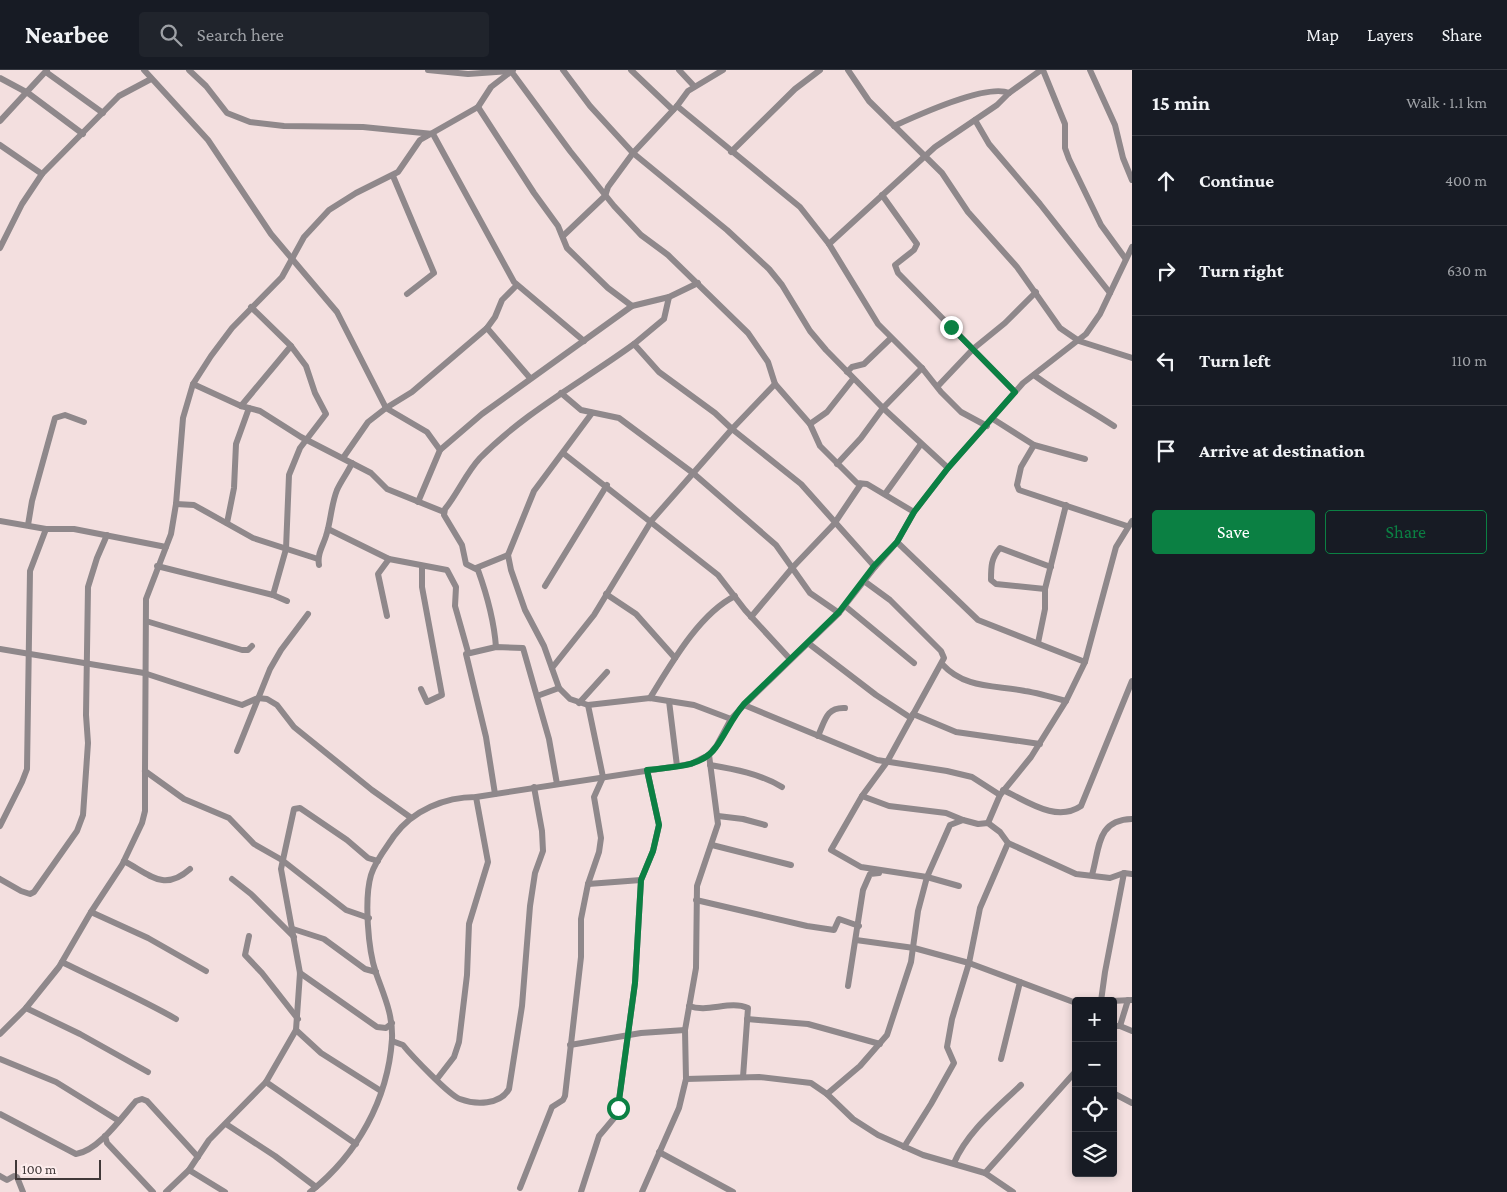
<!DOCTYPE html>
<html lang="en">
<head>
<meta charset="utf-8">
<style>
  :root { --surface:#171b24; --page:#20242c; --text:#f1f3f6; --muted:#9ea1a6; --line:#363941; --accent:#0b8043 }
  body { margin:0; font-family:"Crimson Pro",serif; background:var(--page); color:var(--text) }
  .controls { position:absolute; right:15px; bottom:15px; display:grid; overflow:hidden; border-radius:5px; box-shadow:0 2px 8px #0003 }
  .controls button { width:45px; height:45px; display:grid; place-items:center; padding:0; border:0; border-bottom:1px solid var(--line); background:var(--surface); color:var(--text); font:25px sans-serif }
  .scale { position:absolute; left:15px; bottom:12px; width:86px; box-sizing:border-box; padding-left:5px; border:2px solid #403838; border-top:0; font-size:14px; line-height:18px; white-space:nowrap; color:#403838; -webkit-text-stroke:4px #fdeded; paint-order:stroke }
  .stop { position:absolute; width:15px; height:15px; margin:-11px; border:4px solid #0b8043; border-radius:50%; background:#fff }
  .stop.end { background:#0b8043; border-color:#fff; box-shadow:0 1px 5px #0008 }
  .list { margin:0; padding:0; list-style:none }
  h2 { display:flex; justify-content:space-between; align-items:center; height:65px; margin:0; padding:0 20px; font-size:21px }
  h2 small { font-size:16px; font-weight:400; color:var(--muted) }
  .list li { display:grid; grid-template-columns:32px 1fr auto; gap:15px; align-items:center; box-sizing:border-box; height:90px; padding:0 20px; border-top:1px solid var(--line) }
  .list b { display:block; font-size:19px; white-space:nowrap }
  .list em { font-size:16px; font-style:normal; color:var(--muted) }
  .actions { display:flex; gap:10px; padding:15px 20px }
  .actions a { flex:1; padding:11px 0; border:1px solid var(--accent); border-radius:5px; text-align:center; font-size:18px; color:var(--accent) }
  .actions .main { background:var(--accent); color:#fff }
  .icon { flex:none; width:28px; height:28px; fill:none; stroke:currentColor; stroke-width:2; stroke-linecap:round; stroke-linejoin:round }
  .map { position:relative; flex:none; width:1132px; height:1122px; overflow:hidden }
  header { display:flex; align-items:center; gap:30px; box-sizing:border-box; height:70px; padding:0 25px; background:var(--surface); border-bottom:1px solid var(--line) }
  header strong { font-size:24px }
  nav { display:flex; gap:28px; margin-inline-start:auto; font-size:18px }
  .search { width:350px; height:45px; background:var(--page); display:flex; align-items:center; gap:12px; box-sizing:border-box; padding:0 18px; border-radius:5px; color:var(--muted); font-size:19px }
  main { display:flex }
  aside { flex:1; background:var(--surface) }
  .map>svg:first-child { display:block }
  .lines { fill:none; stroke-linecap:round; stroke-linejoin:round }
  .street { stroke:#8f888b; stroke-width:6 }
  .route { stroke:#0b8043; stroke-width:6 }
</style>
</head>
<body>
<header>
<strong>Nearbee</strong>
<div class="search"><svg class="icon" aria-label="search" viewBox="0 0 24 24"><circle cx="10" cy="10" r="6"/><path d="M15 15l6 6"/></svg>Search here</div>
<nav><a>Map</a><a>Layers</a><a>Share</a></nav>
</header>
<main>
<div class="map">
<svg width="1132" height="1122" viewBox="0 0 1132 1122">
  <rect width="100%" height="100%" fill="#f3dfdf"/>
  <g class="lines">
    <g class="street">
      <polyline points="144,0 208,70 271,164 337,242 386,338 427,362 440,380"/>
      <polyline points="189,0 206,16 227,43 250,52 284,56 363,57 433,64 514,212 584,271"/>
      <polyline points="428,0 468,4 511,1 570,81 614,136 641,165 668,185 748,263 768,292 775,314 810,354 820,376 857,413 867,414 914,442"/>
      <polyline points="563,0 590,36 633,83 727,160 769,199 782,215 810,261 826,280 883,338 948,398"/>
      <polyline points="631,0 673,40"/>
      <polyline points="679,0 694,16"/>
      <polyline points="848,0 869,31 942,103 968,142 1017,197 1060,258 1079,271 1132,288"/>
      <polyline points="1043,0 1065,54 1065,78 1069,89 1101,155 1125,188"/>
      <polyline points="1090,0 1115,55 1123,88 1132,110"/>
      <polyline points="46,2 103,43"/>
      <polyline points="0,8 28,23 83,64"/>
      <polyline points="677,36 800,137 829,174 878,254 922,298 941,322 961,342 987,356"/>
      <polyline points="478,37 534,123 558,156 567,178 608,218 632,236"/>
      <polyline points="975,50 989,74 1040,134 1110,223"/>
      <polyline points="0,51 47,0"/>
      <path d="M894 56C916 46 987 13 1009 23"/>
      <polyline points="0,75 42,104"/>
      <polyline points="731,82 795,19 820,0"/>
      <polyline points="393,106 434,203 407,224"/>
      <polyline points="882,125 917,174 914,180 895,195 898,203 1015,322"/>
      <polyline points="563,166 605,126 608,117 633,83 677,36 688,21 723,0"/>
      <polyline points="829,174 935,77 997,35 1009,23 1041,0"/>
      <polyline points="0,178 22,134 42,104 119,26 151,9"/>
      <polyline points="251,237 291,276 306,296 315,323 326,344 300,378 289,405 286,479 273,525"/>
      <polyline points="487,258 530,308"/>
      <polyline points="634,274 664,249 669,227"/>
      <polyline points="847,302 852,297 864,294 891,268"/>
      <path d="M1034 305C1059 324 1087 338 1114 356"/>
      <polyline points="193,314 241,336 260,341 301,367 371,403 387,419 444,442"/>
      <polyline points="938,316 973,279 1005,253 1036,222"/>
      <polyline points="561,323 581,340 619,348 693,403 776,475 810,523 839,543"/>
      <polyline points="241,336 291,276"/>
      <polyline points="592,343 534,421 508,485 511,500 525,540 544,576 559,618 570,629 588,635 650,628 694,635 731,649"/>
      <polyline points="993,349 1034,375 1085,389"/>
      <polyline points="810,354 827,342 853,309"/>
      <polyline points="1034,375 1021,397 1017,415 1019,420 1127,456"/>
      <polyline points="563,383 718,505 745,540 790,589"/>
      <polyline points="343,388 368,352 386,338 412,322 487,258 495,247 502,230 517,215"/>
      <polyline points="837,394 861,368 883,338 922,298"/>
      <polyline points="885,424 921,374"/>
      <polyline points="418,432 440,380 482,344 632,236 669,227 698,213"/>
      <polyline points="176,434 194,435 253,468 318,489"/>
      <polyline points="0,451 46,459 74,459 166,477"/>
      <polyline points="227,453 234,418 236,374 249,338"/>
      <polyline points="28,455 32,431 55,348 65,345 84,352"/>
      <polyline points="328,459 389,489 447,500 456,517 455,536 468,582"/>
      <polyline points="897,472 978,550 1085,592"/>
      <path d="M319 495C317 484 323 476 326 466 331 451 331 435 337 420 341 411 348 402 352 393"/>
      <polyline points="157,496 273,525 287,531"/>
      <polyline points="476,498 508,485"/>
      <polyline points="864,511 890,530 941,581 944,588 887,692 862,726 831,780 861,797 927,807 959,816"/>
      <polyline points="545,516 607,415"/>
      <path d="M1045 519 996 514 991 510C991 497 991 488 1000 478L1051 497"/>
      <polyline points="606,524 636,544 675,588"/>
      <polyline points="845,536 914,593"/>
      <polyline points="387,546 378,504 389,489"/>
      <polyline points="751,547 793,497 834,454 861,414"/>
      <polyline points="146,551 242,580 248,580 252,576"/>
      <polyline points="808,573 876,625 911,648"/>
      <polyline points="1038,573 1045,539 1045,519 1066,435"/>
      <path d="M496 577C494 550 487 525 478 500L466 494 462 475 444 445 445 439C458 423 466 403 480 388 525 342 582 312 634 274L659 302 715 343 732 359 801 414 875 497"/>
      <polyline points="0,579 144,603 242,635 258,628 267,629 277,635 294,657 372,720 410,747"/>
      <path d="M942 594C965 619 994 615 1025 621 1038 623 1052 627 1066 631"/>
      <polyline points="552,598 594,545 652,450 732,359 775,314"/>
      <polyline points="421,619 427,632 442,625 422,517 422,497"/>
      <polyline points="537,626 559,618"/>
      <path d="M650 628C671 594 699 544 735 526"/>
      <polyline points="669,631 677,696"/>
      <polyline points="579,633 607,602"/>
      <polyline points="744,635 877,690 947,701 972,707 1000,725"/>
      <polyline points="913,644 956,662 1040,674"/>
      <path d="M818 666C825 651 826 637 845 638"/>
      <polyline points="237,681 270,599 281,580 308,544"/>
      <path d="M710 695C734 699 761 704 782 717"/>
      <polyline points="145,701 184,729 229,748 254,774 282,790 346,840 369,848"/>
      <path d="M1003 720C1027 731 1056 753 1081 736L1132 611"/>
      <polyline points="495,724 486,667 466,584 496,577 523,578 549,669 557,714"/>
      <polyline points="862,726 889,736 946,743 963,750"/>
      <polyline points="718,746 743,749 765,755"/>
      <polyline points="988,753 1000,725 1031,687 1066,631 1085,592 1116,477 1132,451"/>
      <polyline points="0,756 22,712 27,699 30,501 46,459"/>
      <polyline points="1008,773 1076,804 1110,808 1124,803 1132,804"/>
      <polyline points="712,775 791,795"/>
      <path d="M124 791C150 805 164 822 190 799"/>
      <path d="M1092 805C1100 776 1097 750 1132 749"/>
      <polyline points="0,809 21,821 30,824 34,822 77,761 83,745 88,673 86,645 88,517 97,488 107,465"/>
      <polyline points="232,809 251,824 294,867"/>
      <polyline points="588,814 641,810"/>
      <polyline points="696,830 807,856 834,860 839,849 859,856"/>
      <polyline points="91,842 148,868 206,901"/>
      <polyline points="293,859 324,869 365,899 376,902"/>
      <polyline points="249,866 245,885 262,903 298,949"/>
      <polyline points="856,870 914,878 969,893 1076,933"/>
      <path d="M62 892C100 911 139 928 176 949"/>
      <polyline points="300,903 377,957 386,958 392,953"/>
      <polyline points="848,916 863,820 870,804 879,803"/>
      <polyline points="1101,931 1105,902 1124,803"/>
      <polyline points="1111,931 1132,930"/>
      <path d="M689 936C708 943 730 930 748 938L743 1007"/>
      <polyline points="26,938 80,964 148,1002"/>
      <polyline points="747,949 808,954 880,974"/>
      <polyline points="1113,956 1120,956 1132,961"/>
      <polyline points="1120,956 1128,930"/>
      <polyline points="296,960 321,983 381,1021"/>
      <polyline points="0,964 26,938 59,897 91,842 122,795 142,753 145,741 145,701 146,529 171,464 176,434 183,348 193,314 211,286 232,258 282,207 304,167 329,140 356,123 398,102 420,70 478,37 491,17 513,0"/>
      <path d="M392 971 403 975C411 985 450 1026 460 1029 476 1035 500 1035 509 1019L522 936 530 836 535 803 543 781 542 761 534 717"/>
      <polyline points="570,975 641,963 685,960"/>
      <polyline points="0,989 56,1012 119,1051"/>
      <polyline points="1001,989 1020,912"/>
      <polyline points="437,1009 454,987 459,972 467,905 469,854 488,792 476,727"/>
      <polyline points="686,1009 759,1007 811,1013 827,1024 853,1049 878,1065 923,1085 985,1103 1013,1122"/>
      <polyline points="266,1012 356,1074"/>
      <polyline points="1113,1023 1132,1033"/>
      <polyline points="827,1024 860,996 887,965 911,892 918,841 927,807 950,755 963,750 978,754 988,753 1000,762 1008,773 980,838 969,893 952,949 947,977 954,993 931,1034 904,1077"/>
      <path d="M0 1044 76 1084C98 1081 122 1047 136 1031L142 1029 147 1031 198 1087"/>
      <polyline points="226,1054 275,1086 316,1117"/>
      <polyline points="105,1066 107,1073 153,1122"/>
      <polyline points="659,1082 733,1122"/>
      <path d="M954 1093C968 1061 996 1039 1021 1015"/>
      <polyline points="189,1100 225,1122"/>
      <polyline points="985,1103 1076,1001"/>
      <polyline points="0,1106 7,1110 14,1106 17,1107 23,1122"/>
      <polyline points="520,1118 552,1037 563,1030 565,1026 581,887 581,849 588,814 599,782 601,768 594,727 603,707 588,635"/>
      <polyline points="166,1122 189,1100 209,1070 266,1012 296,960 300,903 281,799 294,739 300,738 347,770 368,788 378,791"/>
      <path d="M310 1122C357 1085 388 1030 392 969 393 944 384 926 376 903 368 880 364 829 371 805 375 791 386 778 394 766 413 740 445 727 476 727L691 694 709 685 717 675 731 649 744 635 839 543 875 497 897 472 914 442 948 398 1023 313 1086 264 1100 244 1132 177"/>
      <polyline points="581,1122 599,1066 615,1047 618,1037 635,913 641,810 653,781 659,755 647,700"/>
      <polyline points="642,1122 679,1038 686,1009 685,960 696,898 697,816 718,754 709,685"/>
    </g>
  </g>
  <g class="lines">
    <path class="route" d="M618 1038 635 913 641 810 653 781 659 755 647 700C670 697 702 698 716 677 726 663 732 648 744 634L839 542 874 496 897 472 914 442 948 398 1015 322 951 257"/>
  </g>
</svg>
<div class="controls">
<button>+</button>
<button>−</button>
<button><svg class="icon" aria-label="locate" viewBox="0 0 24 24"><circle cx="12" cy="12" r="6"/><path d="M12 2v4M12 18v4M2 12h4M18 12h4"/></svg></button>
<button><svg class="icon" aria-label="layers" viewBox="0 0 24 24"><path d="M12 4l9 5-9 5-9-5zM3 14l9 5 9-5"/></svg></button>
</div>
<div class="scale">100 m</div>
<div class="stop" style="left:618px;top:1038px"></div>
<div class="stop end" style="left:951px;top:257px"></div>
</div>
<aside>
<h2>15 min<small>Walk · 1.1 km</small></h2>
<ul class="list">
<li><svg class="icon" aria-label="ahead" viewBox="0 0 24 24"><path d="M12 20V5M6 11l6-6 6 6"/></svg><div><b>Continue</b></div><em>400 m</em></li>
<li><svg class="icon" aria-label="right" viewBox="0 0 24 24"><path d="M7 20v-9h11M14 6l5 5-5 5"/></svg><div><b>Turn right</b></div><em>630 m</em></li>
<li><svg class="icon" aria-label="left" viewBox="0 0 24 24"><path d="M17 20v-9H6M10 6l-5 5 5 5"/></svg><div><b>Turn left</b></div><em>110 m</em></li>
<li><svg class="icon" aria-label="arrive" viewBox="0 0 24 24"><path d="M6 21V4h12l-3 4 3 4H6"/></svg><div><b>Arrive at destination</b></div></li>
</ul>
<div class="actions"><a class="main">Save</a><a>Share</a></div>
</aside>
</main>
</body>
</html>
